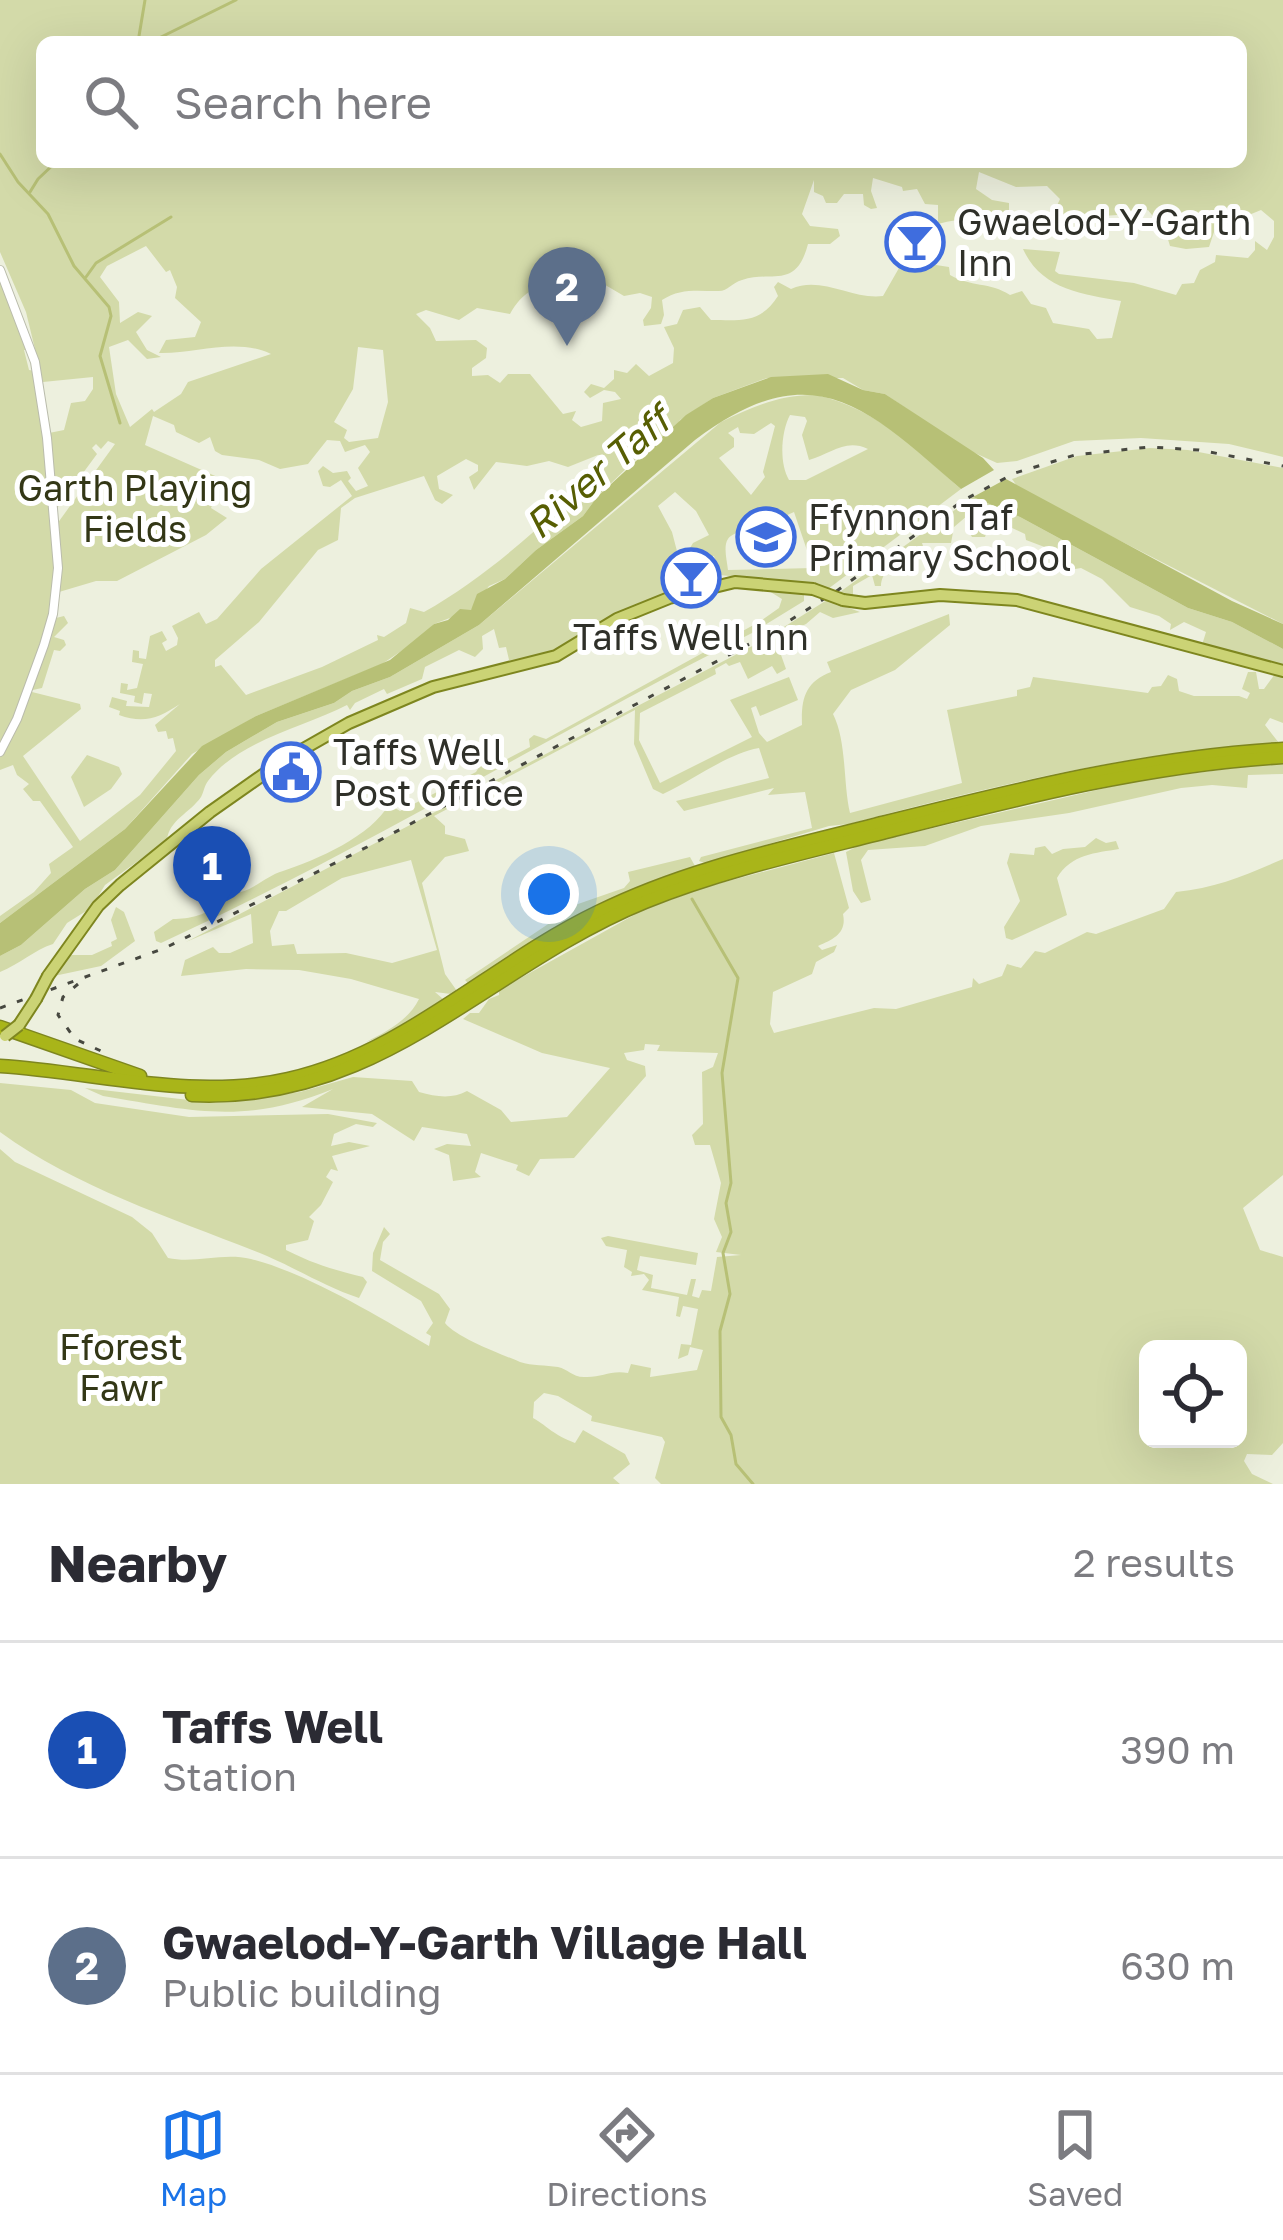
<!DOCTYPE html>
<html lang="en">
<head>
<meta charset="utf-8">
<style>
  :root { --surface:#fff; --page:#f7f7f7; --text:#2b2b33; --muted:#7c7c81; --line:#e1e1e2; --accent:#1a73e8 }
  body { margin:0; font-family:"Golos Text",sans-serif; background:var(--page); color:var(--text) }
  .controls { position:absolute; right:36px; bottom:36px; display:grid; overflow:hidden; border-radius:18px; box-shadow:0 12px 48px #0002 }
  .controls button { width:108px; height:108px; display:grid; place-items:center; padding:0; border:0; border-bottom:3px solid var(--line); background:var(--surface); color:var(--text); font:60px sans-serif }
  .you { position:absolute; left:549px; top:894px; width:42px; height:42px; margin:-30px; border:9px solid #fff; border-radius:50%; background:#1a73e8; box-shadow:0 0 0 18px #1a73e833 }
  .badge { display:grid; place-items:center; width:78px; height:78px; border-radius:50%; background:var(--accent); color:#fff; font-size:39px; font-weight:700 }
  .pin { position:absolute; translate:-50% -99px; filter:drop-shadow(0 3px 6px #0008) }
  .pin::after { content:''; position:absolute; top:63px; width:42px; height:36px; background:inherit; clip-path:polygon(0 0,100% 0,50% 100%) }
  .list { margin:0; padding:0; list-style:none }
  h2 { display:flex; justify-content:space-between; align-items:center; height:156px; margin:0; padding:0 48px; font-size:51px }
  h2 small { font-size:39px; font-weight:400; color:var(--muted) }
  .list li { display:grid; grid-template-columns:78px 1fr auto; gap:36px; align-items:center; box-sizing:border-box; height:216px; padding:0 48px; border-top:3px solid var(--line) }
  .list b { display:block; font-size:45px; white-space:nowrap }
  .list p { margin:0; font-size:39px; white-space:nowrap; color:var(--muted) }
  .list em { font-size:39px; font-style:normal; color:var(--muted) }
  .icon { flex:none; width:66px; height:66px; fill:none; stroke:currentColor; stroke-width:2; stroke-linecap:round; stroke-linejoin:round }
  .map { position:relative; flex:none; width:1283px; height:1484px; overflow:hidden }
  .search { position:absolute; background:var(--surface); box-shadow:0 12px 48px #0002; left:36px; right:36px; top:36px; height:132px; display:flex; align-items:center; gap:30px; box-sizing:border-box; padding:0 42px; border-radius:18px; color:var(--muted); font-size:45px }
  .sheet { height:588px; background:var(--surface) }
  nav { display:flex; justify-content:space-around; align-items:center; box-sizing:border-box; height:168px; border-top:3px solid var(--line); background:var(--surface); font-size:33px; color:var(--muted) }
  nav a { display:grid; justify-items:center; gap:6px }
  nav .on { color:var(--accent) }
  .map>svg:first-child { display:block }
  .green { fill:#d3daa9; fill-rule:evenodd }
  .water { fill:#b7c076 }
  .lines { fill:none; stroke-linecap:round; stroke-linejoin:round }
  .stream { stroke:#b7c076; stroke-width:3 }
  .secondary-casing { stroke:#babcac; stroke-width:10 }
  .primary-casing { stroke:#7e861f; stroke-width:14 }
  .highway-casing { stroke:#7e861f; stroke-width:15 }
  .secondary { stroke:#fff; stroke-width:8 }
  .primary { stroke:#cbd375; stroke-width:10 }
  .highway { stroke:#a9b519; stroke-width:12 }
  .rail { stroke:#474840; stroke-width:3; stroke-dasharray:6 12; stroke-linecap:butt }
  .primary-bridge-casing { stroke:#7e861f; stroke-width:14; stroke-linecap:butt }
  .primary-bridge { stroke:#cbd375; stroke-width:10 }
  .labels { text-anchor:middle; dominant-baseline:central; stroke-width:10; stroke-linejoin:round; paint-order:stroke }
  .poi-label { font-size:36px; fill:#2f3029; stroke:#fff; text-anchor:start }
  .park-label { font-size:36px; fill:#333716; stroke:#fff }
  .water-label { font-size:39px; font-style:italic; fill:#575e03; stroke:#fff }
</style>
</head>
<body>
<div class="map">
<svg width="1283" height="1484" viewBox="0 0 1283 1484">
  <rect width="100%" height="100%" fill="#edf0de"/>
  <g class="green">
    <path d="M0 0H1283V457L1229 444 1141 438 1074 441 1017 461 997 463 966 449 885 394 863 390 843 378H767L713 398 680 420 672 432 642 453 597 497 583 516 536 550 505 579 489 586 471 610 434 624 422 637 382 664 256 716 192 754 125 829 0 923V916L34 892 51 873 49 864 73 847 40 801H33L23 789 29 784 17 775 13 765 0 770V273L30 350H24L29 370 35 371 40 395 56 574 46 639 51 638 56 618 64 616 68 623 54 637 64 640 66 645 60 651 54 650 42 688 28 691 80 704 81 709 23 756 80 841 140 795 176 751 173 738 168 739 166 731 158 732 155 725 180 704C159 718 144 724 119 715L120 711 109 707 112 697 127 701 126 706 149 707 152 694 144 693 142 704 134 702 135 696 120 693 121 683 128 684 127 690 137 688 143 664 132 662 133 650 139 651V658L146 659 150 636 162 631 167 640 162 643 166 651 177 645 178 638 172 626 199 612 206 624 217 619 261 569 352 496 341 480 330 487 323 486 318 471 323 466 333 473 347 471 351 478 348 481 356 491 368 486 358 468 370 452 365 445 345 452 340 441 327 440 308 464 280 469 259 460 222 455 215 451 210 437 199 443 176 432 174 425 153 416 145 445 222 479 211 508 227 518 206 535 117 581H96L59 592 57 524 115 444 108 441 101 449 96 444 92 448 97 454 55 511 49 433 64 430 71 403 85 401 93 389V377L43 382 26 312 0 252ZM42 42H1241V162H42ZM979 172 1016 187 1047 186 1060 199 1054 212 1089 223C1106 210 1127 219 1148 210L1166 233 1170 246 1186 249 1209 247 1215 229 1261 210 1274 221V237L1267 250 1255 241V250L1248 258 1216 255 1215 262 1200 270 1194 283 1182 284 1176 295 1134 283 1059 274 1055 271 1060 252 1023 249C1041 289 1081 294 1121 301L1112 338 1097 339 1089 329 1053 323 1046 308 1031 304 1022 291 1010 295C990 282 970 287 950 275L949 267 923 263 899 268 883 296C852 300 821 275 791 289L778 282 774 287 778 296C760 324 741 320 711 320L700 307 683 310 677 324 664 327 674 348 673 363 649 376 636 364 627 373 614 370V379L604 388 591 384 584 392 590 398 604 390 615 392 621 399 603 403 602 421 581 427 572 420 576 411 563 414 530 374H508L500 383 488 375 472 376V368L486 358 487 348 476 340 436 341 430 328 416 314 426 310 459 320 477 308 510 314C536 268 565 297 590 276L624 296 640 293 652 297 651 308 643 320 644 326 661 324 664 315 662 300C680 288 697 291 717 291 728 292 731 283 742 280 773 270 796 290 808 244H830L840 236 838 229 810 226 802 214 814 180V192L823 196 826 203H837L844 194H863L864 205 871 209 877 208 871 191 873 178 902 187 903 191 917 189 925 204 938 205V224C962 217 985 220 1009 214V203L992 200 976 189ZM146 246 166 272 170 270 177 287 175 298 201 322 195 337 166 340 159 353C196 354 235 337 271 354L188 382 181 394 154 412 152 409 130 427 116 394 109 347 128 340 147 359 161 357 147 350 136 332 152 316 138 312 120 323 119 302 100 277 107 266ZM358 347 383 350 388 402 378 438 349 442 344 438 347 430 334 422 353 389ZM598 455 604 457 594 474C544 525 486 577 424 612L410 608 406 623 384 637 377 635 378 640 322 667 246 695 221 665 215 667V660L259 622 318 550 338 540 341 508 355 498 424 476 435 500 442 504 453 495 439 489 437 476 466 459 478 465V471L469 477 474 490 496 462 527 466 549 461 568 467Z"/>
    <path d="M816 395C877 408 916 450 961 489L828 589 804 583 719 575 714 556H697L684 567 676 564 664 595 638 604 569 647 510 664 506 647 499 648 494 629 482 636 483 649 475 657 459 650 425 667 422 679 387 694 384 689 355 703 350 710 347 705C305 727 239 740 208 781 204 786 204 792 201 797 190 813 169 820 167 840L105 885 91 908 67 923 53 944C34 950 20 964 0 972V956L21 945 85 889 115 870 199 775 226 752 277 722 334 703 352 691 390 677 479 625 721 422C752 407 781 394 816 395ZM790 415 805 417 807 421 802 435 809 460C831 454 845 438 868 449L806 480H789C779 463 781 432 790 415ZM771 423 775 426 763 472 765 477 751 495 719 458 734 447V438L728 433 738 427 740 433 754 434ZM675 492 696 511 709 535 693 543 687 553 678 555 672 532 658 506ZM794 512 813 568 728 570C727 561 723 546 728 539 733 530 779 520 794 512Z"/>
    <polygon points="1150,448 1188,450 1283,468 1283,624 1019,489 1012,479 1077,456"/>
    <path d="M973 497 1020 517 1188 608 1232 622 1283 649V665L1202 645 1206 632 1184 622 1170 630 1171 624 1159 616 1130 607 1102 579 1081 568 1063 571 1059 567 1063 554 1026 540 1025 534 997 521 990 522 985 537H972L966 526H983L985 519 974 510 954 527 951 543H922L925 552H917L916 556 908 554C896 561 881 572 881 586H875L872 575 853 586V598L837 594Z"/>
    <path d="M764 588 804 592V601L752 633C554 733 363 850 161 943L156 941 154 932 173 919C188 919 211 915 218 901L214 895C225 890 230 894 241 892 256 888 268 875 283 871 316 860 372 836 389 804L400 811 476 772 482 762 490 768 530 747 529 739 534 735 546 739 759 622 779 608 782 599Z"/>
    <path d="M827 600 860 612 833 618 820 612 806 624 775 638 786 669 777 674 772 666 748 679 740 662 729 666 726 663 715 669 716 674 640 713 639 740 660 783 752 737 730 700 789 677 798 700 760 716 756 706 751 708 759 733 767 742 802 725C801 699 805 682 831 672L827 662 949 614 950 625 895 670 851 690 833 714C847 742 843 784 850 813L962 783 947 710 1017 696V690L1030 687 1033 677 1148 693 1152 687 1161 686 1168 675 1177 679 1179 691 1194 696H1239L1247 699 1250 693 1242 689 1248 672H1256L1259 689H1264L1275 674 1283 676V723L1270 718 1265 725 1279 743C1132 752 991 786 849 824L829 826 705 863 699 861 701 857 812 828 805 792 768 795 774 788 684 811 676 801 769 778 759 748C726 754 694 780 663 794L653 789 634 744 635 710 434 816 445 826V834L465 839 469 851 445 857 422 883 445 974 457 991 451 994 435 992 443 999 383 1036 366 1042C386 1032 409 1020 419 999L351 979 299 970 246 969 181 976 185 960 213 947 219 953H230L253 943 251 914 186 942 760 642ZM411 860 437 950 392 963 346 953 297 954 294 944 272 946 270 931 279 911H286L342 878Z"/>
    <polygon points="87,755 119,767 122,774 111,789 84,807 71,777"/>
    <polygon points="1283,762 1283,774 1248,775 1247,788 1212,785 1181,788 1069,813 981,826 925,846 868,850 861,860 871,900 861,903 853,891 846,852 860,845 1140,780"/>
    <path d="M1096 838 1106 843 1116 841 1119 849C1096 853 1071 854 1057 878L1067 915 1012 940 1006 938 1004 927 1020 901 1007 863 1010 853 1034 855 1035 848 1045 846 1052 854 1063 849 1085 847Z"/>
    <path d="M834 853 849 908 843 914C847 933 834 939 818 946L822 950 837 945 834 952 816 962 812 974 773 992 770 1024 774 1033 874 1008 896 1009 972 987 973 978 979 984 1002 976 1007 964 1021 968 1035 951 1045 953 1087 932 1096 934 1164 909 1176 892C1217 888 1246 875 1283 859V1175L1243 1208 1260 1250 1283 1257V1443L1272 1455 1247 1454 1244 1461 1252 1474 1273 1484H661L655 1478 665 1442 662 1437 591 1421 592 1416 558 1396 544 1393 534 1402 533 1418C550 1428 552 1434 575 1443L583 1430 625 1454 630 1464 613 1478 620 1484H0V1149L15 1162 132 1217 152 1233 168 1258C196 1264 222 1252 251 1259 307 1273 379 1317 429 1346L431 1336 426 1333 433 1323 421 1301 372 1271 373 1253 384 1227 390 1234 383 1242 380 1260 439 1294 450 1309 445 1323C457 1338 501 1354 520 1362 532 1366 546 1365 558 1367 568 1369 572 1377 584 1377 602 1378 609 1370 628 1373L631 1364 651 1368 650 1377 697 1370 703 1350 690 1347 688 1355 678 1359 681 1344 691 1345 698 1309 683 1306 680 1317 676 1316 679 1297 642 1290 649 1280 644 1274 631 1276 632 1272 624 1267 627 1250 606 1246 601 1238 608 1236 698 1253 696 1265 640 1256 637 1270 653 1275 651 1288 687 1295 691 1279H696L692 1296 699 1298 702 1290 711 1291 717 1257 741 1255 716 1252 722 1237 714 1219 721 1183 710 1145H695L692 1135 703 1124 702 1072 713 1067 718 1053 657 1051 660 1045 645 1044 644 1050 624 1053 627 1060 645 1066 646 1076 574 1158 540 1159 529 1176 516 1170 518 1165 481 1153 475 1172 481 1177 453 1181 449 1155 434 1149 447 1144 471 1146 467 1134 422 1127 414 1141 372 1114 302 1107 333 1089C244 1125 194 1111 103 1096L85 1088 215 1103 300 1092 353 1077 412 1081 419 1092C437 1097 452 1099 467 1091L501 1110 511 1122 567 1117 610 1068 542 1053 463 1019 470 1013H479L489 999 499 995V990L643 910 706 887ZM1148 1349H1238V1439H1148Z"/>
    <polygon points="690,857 695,866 563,924 479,977 468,983 465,980 578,904 624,888 630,881 628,872"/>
    <polygon points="116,907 124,912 135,941 101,966 54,976 68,955 92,955 112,946 111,942 117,939 111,920"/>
    <path d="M0 1083 71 1090 95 1103 189 1117 328 1114 377 1123 373 1127 356 1124 334 1134 331 1146 349 1142 370 1146 332 1156 338 1171 331 1169 326 1177 333 1182 321 1205 309 1217 314 1221 308 1240 286 1245V1250C316 1265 332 1269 363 1277L367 1282 359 1298C326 1287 299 1270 267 1256 176 1219 80 1190 0 1132Z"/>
  </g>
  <g class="water">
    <path d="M828 374 863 390 885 394 983 458 994 470 961 489C868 409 814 350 695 440L479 625 390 677 352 691 334 703 277 722 226 752 199 775 115 870 85 889 21 945 0 956V923L125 829 202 746 256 716 390 660 434 624 448 620 460 609 471 610 477 594 505 579 536 550 583 516 597 497 686 415 713 398 771 377Z"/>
    <polygon points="1006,479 1232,601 1283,624 1283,649 1232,622 1188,608 1020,517 973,497"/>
  </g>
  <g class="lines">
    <g class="stream">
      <polyline points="138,42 145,0"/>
      <polyline points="151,42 236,0"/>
      <polyline points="0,154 18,182 48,214 74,266 109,307 111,316 100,356 120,423"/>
      <polyline points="30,192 38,179 56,162"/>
      <polyline points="86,277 96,263 171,217"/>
      <polyline points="692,899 738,978 722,1073 731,1183 726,1203 731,1232 723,1253 730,1294 720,1331 721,1417 731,1435 736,1464 753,1484"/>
    </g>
    <g class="secondary-casing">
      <polyline id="secondary" points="0,270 35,362 47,438 58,568 53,614 44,645 17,719 0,752"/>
    </g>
    <g class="primary-casing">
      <g id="primary">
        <polyline points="843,600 865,603 940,595 1017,600 1283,671"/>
        <polyline points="48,976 98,906 120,885 210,812 284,760 349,723 433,687 556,656 617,619 669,598 735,582 813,589"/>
        <polyline points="19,1025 36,999"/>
      </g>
    </g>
    <g class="highway-casing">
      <g id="highway">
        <polyline points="0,1027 140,1076"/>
        <path d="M0 1066C96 1072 192 1101 288 1079 405 1053 492 963 598 912 685 869 780 849 874 825 1010 791 1143 757 1283 749"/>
        <path d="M192 1095C382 1104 484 968 645 902 724 870 808 852 890 831 1020 798 1149 765 1283 757"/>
      </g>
    </g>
    <use href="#secondary" class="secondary"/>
    <use href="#primary" class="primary"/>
    <use href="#highway" class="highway"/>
    <g class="rail">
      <polyline points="78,984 63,997 58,1015 75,1039 101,1051"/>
      <polyline points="0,1008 165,948 367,847 770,633 838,590 964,500 1015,473 1075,455 1149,447 1199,450 1283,466"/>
    </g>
    <g class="primary-bridge-casing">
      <g id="primary-bridge">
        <polyline points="813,589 843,600"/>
        <polyline points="36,999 48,976"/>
        <polyline points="5,1036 19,1025"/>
      </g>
    </g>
    <use href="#primary-bridge" class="primary-bridge"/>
  </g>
  <defs>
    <g id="bar-ring" transform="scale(3)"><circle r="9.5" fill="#fff" stroke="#3f6dde" stroke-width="1.5"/><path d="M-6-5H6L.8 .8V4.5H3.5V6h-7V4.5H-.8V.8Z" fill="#3f6dde"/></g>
    <g id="school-ring" transform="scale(3)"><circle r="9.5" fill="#fff" stroke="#3f6dde" stroke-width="1.5"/><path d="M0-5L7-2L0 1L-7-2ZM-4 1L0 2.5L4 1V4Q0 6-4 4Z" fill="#3f6dde"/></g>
    <g id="civic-ring" transform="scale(3)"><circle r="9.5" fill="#fff" stroke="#3f6dde" stroke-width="1.5"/><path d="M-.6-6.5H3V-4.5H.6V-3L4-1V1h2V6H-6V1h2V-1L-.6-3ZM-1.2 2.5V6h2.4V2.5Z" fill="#3f6dde"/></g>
  </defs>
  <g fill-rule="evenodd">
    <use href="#bar-ring" x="915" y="242"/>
    <use href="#school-ring" x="766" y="537"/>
    <use href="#bar-ring" x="691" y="578"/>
    <use href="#civic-ring" x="291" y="772"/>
  </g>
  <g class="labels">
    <g class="poi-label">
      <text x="957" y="221">Gwaelod-Y-Garth<tspan x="957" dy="41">Inn</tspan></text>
      <text x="808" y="516">Ffynnon Taf<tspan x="808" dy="41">Primary School</tspan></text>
      <text x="691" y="636" text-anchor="middle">Taffs Well Inn</text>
      <text x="333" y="751">Taffs Well<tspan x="333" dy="41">Post Office</tspan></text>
    </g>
    <g class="park-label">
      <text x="135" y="487">Garth Playing<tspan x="135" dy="41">Fields</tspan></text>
      <text x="121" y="1346">Fforest<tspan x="121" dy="41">Fawr</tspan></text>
    </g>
    <g class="water-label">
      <text transform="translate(597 472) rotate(-41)">River Taff</text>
    </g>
  </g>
</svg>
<div class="controls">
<button><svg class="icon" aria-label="locate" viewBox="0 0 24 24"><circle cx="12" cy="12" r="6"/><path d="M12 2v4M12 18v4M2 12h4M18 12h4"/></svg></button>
</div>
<div class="you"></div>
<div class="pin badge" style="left:212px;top:925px;background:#1a4fb4">1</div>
<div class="pin badge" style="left:567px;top:346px;background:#5c6f8a">2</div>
<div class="search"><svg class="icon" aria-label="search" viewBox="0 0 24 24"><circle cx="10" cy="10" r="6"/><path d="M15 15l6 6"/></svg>Search here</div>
</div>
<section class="sheet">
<h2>Nearby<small>2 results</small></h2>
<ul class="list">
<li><span class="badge" style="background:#1a4fb4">1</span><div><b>Taffs Well</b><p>Station</p></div><em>390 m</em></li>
<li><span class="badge" style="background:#5c6f8a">2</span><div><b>Gwaelod-Y-Garth Village Hall</b><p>Public building</p></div><em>630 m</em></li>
</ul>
</section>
<nav>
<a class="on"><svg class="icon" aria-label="map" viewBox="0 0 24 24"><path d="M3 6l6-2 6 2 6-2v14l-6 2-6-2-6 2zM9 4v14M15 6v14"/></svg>Map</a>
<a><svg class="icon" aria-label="directions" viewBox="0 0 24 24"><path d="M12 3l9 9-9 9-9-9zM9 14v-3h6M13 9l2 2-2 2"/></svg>Directions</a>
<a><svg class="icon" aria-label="saved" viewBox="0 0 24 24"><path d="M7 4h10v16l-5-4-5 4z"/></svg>Saved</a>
</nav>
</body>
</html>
